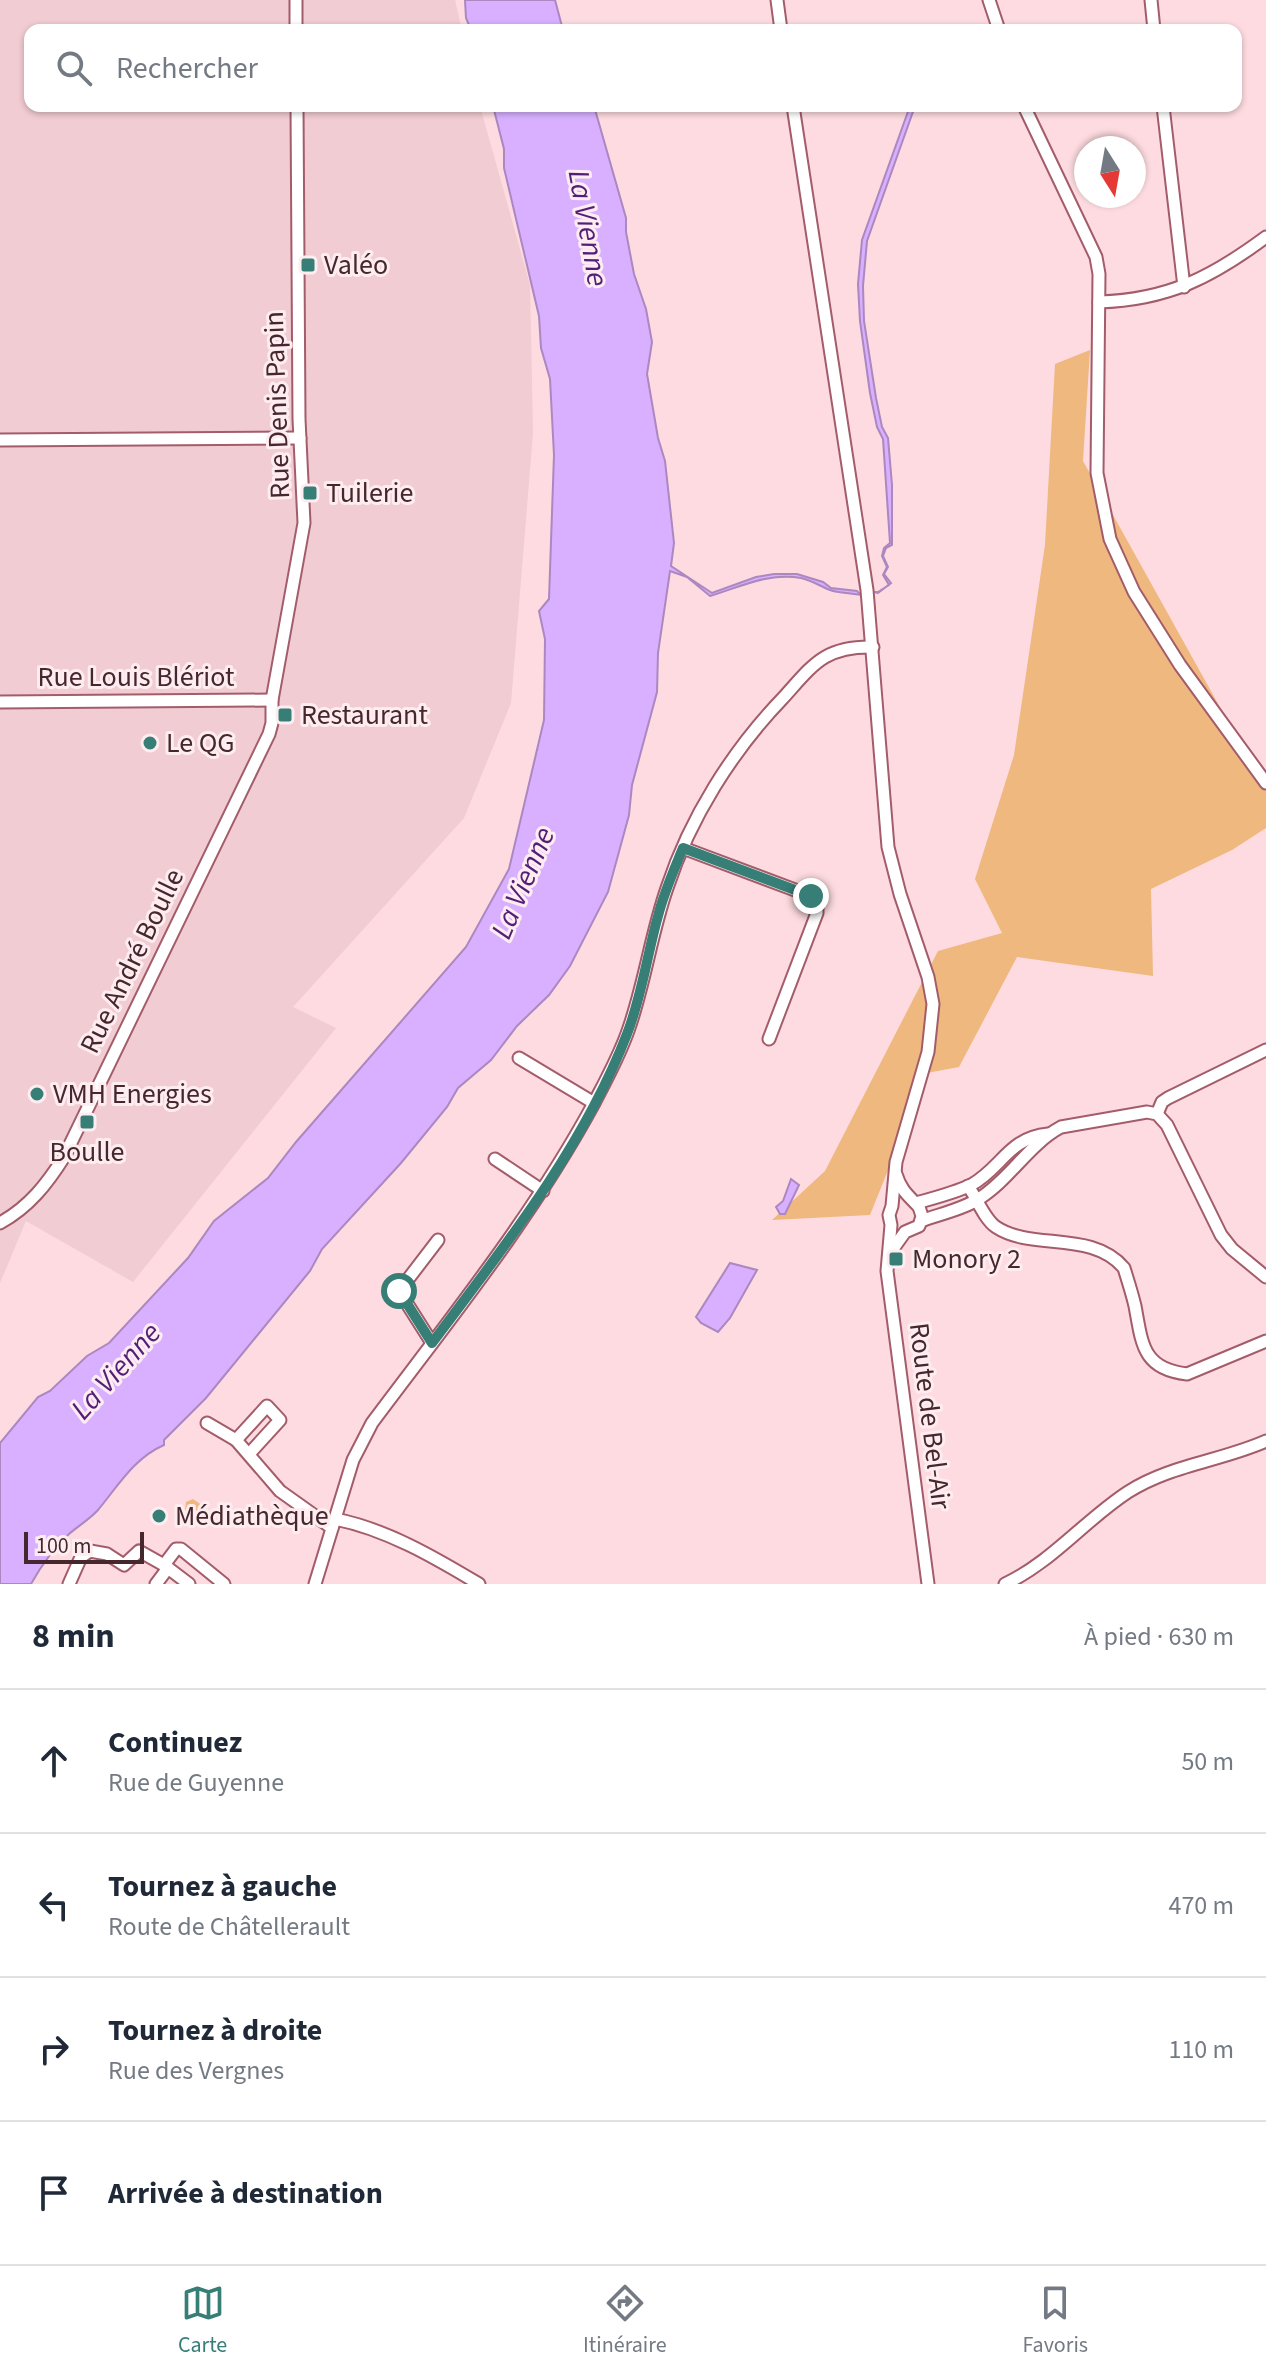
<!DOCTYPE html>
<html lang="fr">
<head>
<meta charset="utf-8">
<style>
  :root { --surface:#fff; --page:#f6f6f7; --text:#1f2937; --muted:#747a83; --line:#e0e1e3; --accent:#377e77 }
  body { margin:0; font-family:"Source Sans 3",sans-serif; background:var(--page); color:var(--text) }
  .compass { position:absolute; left:1074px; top:136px; width:72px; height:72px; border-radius:50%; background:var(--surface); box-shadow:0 2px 6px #0004; rotate:169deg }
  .scale { position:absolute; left:24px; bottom:20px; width:120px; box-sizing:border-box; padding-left:8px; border:4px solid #46272d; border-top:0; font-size:22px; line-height:28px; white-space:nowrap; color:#46272d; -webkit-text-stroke:6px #feedf0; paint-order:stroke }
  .stop { position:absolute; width:24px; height:24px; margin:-18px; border:6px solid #377e77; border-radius:50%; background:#fff }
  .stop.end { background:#377e77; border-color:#fff; box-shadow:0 2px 8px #0008 }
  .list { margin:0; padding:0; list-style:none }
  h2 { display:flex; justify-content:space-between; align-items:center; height:104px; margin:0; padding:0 32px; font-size:34px }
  h2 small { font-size:26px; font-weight:400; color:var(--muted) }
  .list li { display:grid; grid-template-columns:52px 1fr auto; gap:24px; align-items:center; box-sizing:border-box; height:144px; padding:0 32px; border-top:2px solid var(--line) }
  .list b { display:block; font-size:30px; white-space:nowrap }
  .list p { margin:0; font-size:26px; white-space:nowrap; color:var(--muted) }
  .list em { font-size:26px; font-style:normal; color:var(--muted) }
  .icon { flex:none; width:44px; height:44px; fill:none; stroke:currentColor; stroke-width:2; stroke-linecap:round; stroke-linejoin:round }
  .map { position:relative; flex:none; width:1266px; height:1584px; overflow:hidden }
  .search { position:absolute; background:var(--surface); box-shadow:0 2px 6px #0004; left:24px; right:24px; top:24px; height:88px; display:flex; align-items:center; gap:20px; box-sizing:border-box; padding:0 28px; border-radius:16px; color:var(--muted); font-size:30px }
  .sheet { height:680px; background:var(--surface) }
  nav { display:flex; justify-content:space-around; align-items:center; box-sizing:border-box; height:112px; border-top:2px solid var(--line); background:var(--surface); font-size:22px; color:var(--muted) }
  nav a { display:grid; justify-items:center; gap:4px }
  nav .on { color:var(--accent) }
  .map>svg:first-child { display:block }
  .built { fill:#f1ccd2 }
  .green { fill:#efb87e }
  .water { fill:#d8b0ff; stroke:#ac87c0; stroke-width:2 }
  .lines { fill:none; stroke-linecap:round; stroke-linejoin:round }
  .minor-casing { stroke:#a35c6a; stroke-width:15 }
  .minor { stroke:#fff; stroke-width:11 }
  .route { stroke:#377e77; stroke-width:10 }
  .poi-dot { fill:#377e77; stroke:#feedf0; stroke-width:3 }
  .labels { text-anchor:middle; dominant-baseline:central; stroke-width:6; stroke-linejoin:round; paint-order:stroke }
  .poi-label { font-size:28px; fill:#46272d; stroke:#feedf0; text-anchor:start }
  .street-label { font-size:28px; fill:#46272d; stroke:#feedf0 }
  .water-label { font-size:30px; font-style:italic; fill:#531e78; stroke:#feedf0 }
</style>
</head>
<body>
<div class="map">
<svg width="1266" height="1584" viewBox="0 0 1266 1584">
  <rect width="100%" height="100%" fill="#fddbe0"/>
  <polygon class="built" points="0,0 455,0 462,30 30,30 30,106 480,106 530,285 533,433 511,703 464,818 293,1007 336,1028 133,1282 26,1221 0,1283"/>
  <g class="green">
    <polygon points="1090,350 1083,461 1266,790 1266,828 1232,850 1151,889 1153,976 1017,957 959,1067 927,1073 870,1215 772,1220 825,1171 938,951 1002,933 975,879 1014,755 1045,545 1055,364"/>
    <polygon points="193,1499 206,1508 198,1519 185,1511 186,1502"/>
  </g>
  <g class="water">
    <polygon points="465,0 555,0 563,30 471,30 466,18"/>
    <path d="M493 106H594L626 218V232L634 274 646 309 652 342 647 374 658 438 665 461 674 543 671 566 712 593 756 577 774 574H797L823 582 831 588 857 591 861 595C851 593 838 593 830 590 820 586 811 580 801 578 769 572 740 587 710 596L687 577 670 571 658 653 657 692 632 785 629 815 608 892 570 966 549 995 517 1026 491 1060 458 1088 447 1107 401 1163 322 1249 310 1271 206 1398 164 1440V1445C134 1458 118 1486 98 1510 90 1519 78 1526 69 1534 54 1548 41 1566 31 1584H0V1443L38 1397 50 1391 87 1356 109 1343 188 1258 214 1221 268 1178 296 1142 466 947 509 869 544 720 545 639 539 611 549 599 554 455 550 379 541 348 539 316 504 168V149Z"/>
    <polygon points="910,106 915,106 867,241 863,286 864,321 876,398 882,427 888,438 892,485 892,545 886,548 883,556 888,567 884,574 891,583 878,593 873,592 878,592 889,585 883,575 887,567 882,556 884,548 890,543 883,439 877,427 870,393 860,321 858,284 862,240"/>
    <polygon points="791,1179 799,1185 785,1214 780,1214 776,1207 783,1201"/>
    <polygon points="730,1263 757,1270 730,1318 718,1332 701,1323 696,1317"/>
  </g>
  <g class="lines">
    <g class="minor-casing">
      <g id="minor">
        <polyline points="296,0 296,30"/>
        <polyline points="777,0 781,30"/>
        <polyline points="989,0 999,30"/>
        <polyline points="1151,0 1154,30"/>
        <polyline points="793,106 867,590 888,847 900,894 928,977 933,1004 928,1052 896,1162 892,1206 889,1215 891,1225 887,1271 928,1584"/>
        <polyline points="1024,106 1096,257 1099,274 1097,473 1110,539 1134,592 1180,665 1266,783"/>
        <polyline points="1163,106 1184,287"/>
        <path d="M1099 302C1168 300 1212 277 1266 237"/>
        <polyline points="0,440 300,438"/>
        <polyline points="0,702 272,700"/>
        <polyline points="683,848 811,896 817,903 817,913 769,1039"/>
        <polyline points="519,1058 594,1103"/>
        <polyline points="1157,1114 1162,1102 1168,1098 1266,1050"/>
        <polyline points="495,1159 543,1191"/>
        <path d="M968 1186C977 1198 984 1219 996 1227 1032 1251 1092 1230 1124 1268 1128 1281 1132 1293 1135 1306 1142 1343 1142 1369 1187 1374L1266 1341"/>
        <path d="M916 1203C934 1198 954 1193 971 1185 1002 1168 1008 1138 1048 1134"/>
        <path d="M921 1221C940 1214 964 1209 980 1198 1010 1179 1029 1144 1061 1127L1147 1112 1157 1114 1167 1125 1221 1235 1232 1249 1266 1277"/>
        <path d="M0 1223C29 1207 47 1184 64 1157L269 734 272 723V700L304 523 299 419 297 106"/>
        <path d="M890 1253 905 1232 919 1226 922 1216 919 1207C909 1196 901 1191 896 1174"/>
        <polyline points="432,1343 399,1291 438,1240"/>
        <polyline points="207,1423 236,1440"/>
        <polyline points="249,1454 280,1420 267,1406 236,1440 280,1491 332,1528"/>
        <path d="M335 1519C386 1529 434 1557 479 1584"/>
        <polyline points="69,1584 81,1557 90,1551 107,1554 124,1565 139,1551 164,1565"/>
        <polyline points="156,1584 168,1568"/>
        <polyline points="189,1584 164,1565 176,1549 181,1549 224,1584"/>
        <path d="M315 1584 353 1460 372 1423C449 1320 531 1219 593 1105 606 1080 620 1055 629 1028 645 982 651 934 667 888 690 818 732 751 783 698 813 665 824 646 873 647"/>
        <path d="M1005 1584C1052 1562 1085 1520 1128 1492 1170 1465 1221 1461 1266 1441"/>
      </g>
    </g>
    <use href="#minor" class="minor"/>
  </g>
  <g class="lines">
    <path class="route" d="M399 1291 432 1343C505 1246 583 1148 627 1034 642 996 647 955 658 916 664 892 674 870 683 848L811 896"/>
  </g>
  <g class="poi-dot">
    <rect x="300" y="257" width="16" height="16" rx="4"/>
    <rect x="302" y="485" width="16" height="16" rx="4"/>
    <rect x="277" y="707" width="16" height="16" rx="4"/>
    <circle cx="150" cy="743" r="8"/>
    <circle cx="37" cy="1094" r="8"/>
    <rect x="79" y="1114" width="16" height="16" rx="4"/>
    <rect x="888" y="1251" width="16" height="16" rx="4"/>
    <circle cx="159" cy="1516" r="8"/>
  </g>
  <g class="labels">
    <g class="poi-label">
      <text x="324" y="265">Valéo</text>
      <text x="326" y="493">Tuilerie</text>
      <text x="301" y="715">Restaurant</text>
      <text x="166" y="743">Le QG</text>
      <text x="53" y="1094">VMH Energies</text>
      <text x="87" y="1152" text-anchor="middle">Boulle</text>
      <text x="912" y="1259">Monory 2</text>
      <text x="175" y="1516">Médiathèque</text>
    </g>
    <g class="street-label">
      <text transform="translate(277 405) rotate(-92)">Rue Denis Papin</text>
      <text x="136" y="677">Rue Louis Blériot</text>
      <text transform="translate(132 961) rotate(-64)">Rue André Boulle</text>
      <text transform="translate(930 1416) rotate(83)">Route de Bel-Air</text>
    </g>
    <g class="water-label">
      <text transform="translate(588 228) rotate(80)">La Vienne</text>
      <text transform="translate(523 883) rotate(-67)">La Vienne</text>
      <text transform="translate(116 1371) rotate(-48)">La Vienne</text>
    </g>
  </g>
</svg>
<svg class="compass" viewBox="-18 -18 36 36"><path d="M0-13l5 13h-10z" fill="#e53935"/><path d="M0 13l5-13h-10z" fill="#747a83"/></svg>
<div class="scale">100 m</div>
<div class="stop" style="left:399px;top:1291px"></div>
<div class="stop end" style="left:811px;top:896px"></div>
<div class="search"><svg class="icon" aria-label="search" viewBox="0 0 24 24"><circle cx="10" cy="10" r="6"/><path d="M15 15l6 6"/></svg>Rechercher</div>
</div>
<section class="sheet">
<h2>8 min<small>À pied · 630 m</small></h2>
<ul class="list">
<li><svg class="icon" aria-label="ahead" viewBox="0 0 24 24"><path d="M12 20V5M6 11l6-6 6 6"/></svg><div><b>Continuez</b><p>Rue de Guyenne</p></div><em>50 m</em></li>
<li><svg class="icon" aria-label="left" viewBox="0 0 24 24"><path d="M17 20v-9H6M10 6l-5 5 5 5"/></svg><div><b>Tournez à gauche</b><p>Route de Châtellerault</p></div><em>470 m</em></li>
<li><svg class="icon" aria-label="right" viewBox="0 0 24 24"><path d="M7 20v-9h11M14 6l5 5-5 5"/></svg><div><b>Tournez à droite</b><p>Rue des Vergnes</p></div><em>110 m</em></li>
<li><svg class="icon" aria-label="arrive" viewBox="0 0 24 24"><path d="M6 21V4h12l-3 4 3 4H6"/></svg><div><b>Arrivée à destination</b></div></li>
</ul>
</section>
<nav>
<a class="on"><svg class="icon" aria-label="map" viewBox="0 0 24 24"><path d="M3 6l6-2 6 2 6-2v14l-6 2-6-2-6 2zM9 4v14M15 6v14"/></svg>Carte</a>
<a><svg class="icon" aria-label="directions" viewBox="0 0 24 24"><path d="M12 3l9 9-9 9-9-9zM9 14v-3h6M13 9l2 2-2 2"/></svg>Itinéraire</a>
<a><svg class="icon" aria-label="saved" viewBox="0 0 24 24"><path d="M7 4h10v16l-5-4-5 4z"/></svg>Favoris</a>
</nav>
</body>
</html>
